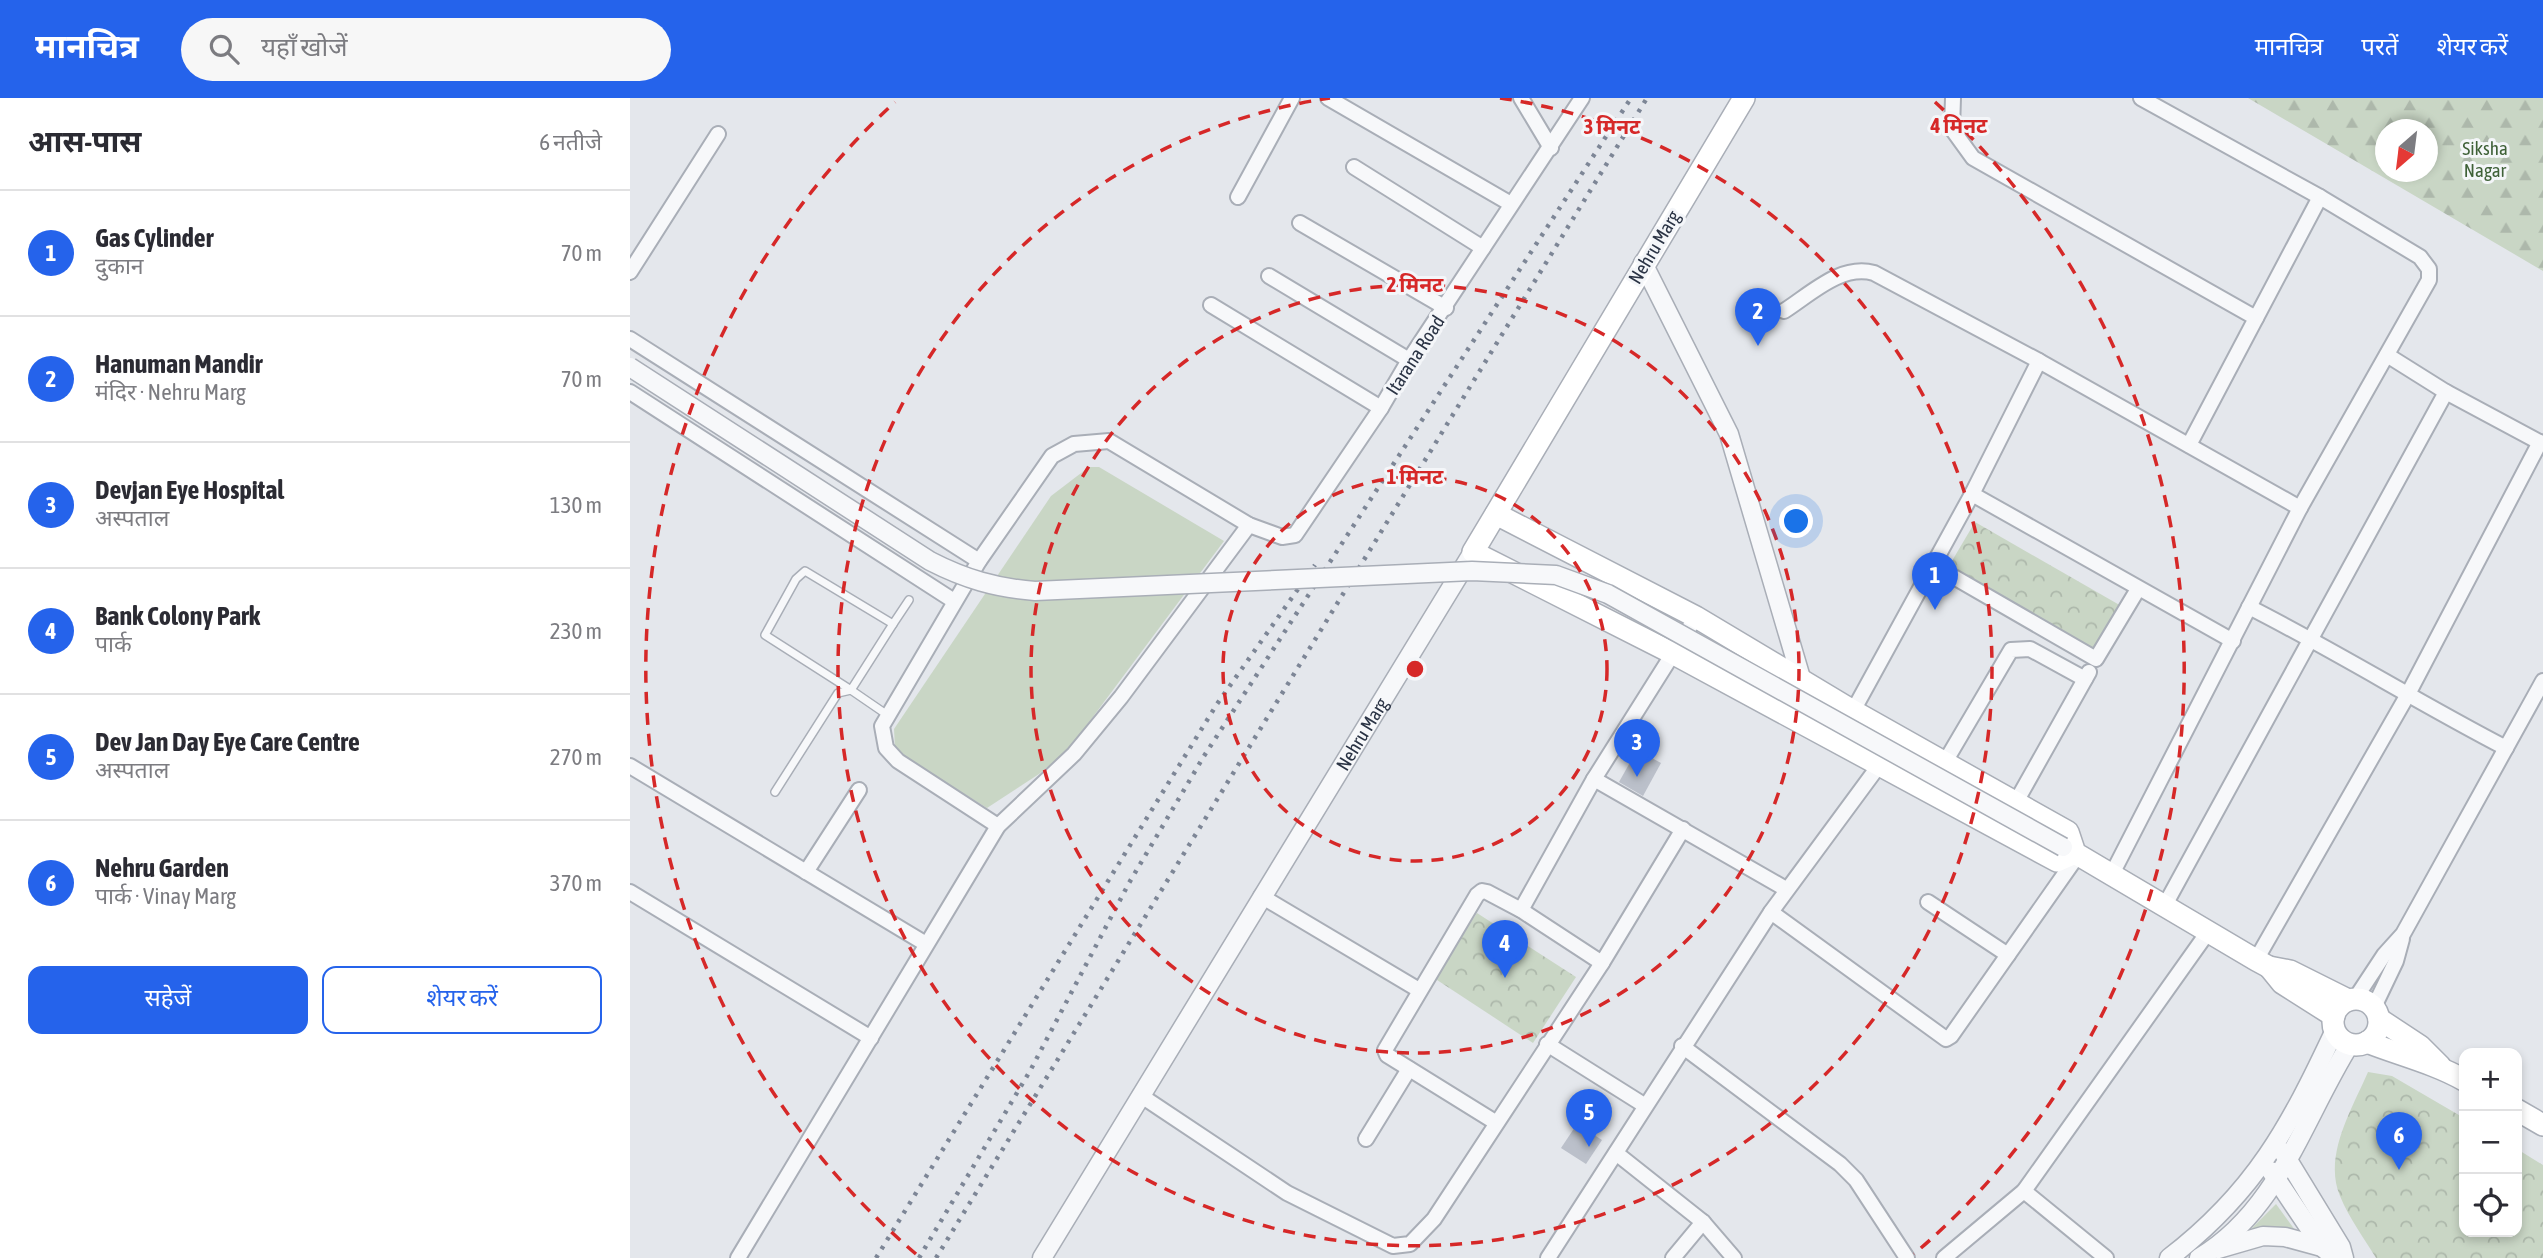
<!DOCTYPE html>
<html lang="hi">
<head>
<meta charset="utf-8">
<style>
  :root { --surface:#fff; --page:#f7f7f7; --text:#2b2b33; --muted:#7c7c81; --line:#e1e1e2; --accent:#2563eb }
  body { margin:0; font-family:"Asap Condensed","Noto Sans Devanagari",sans-serif; background:var(--page); color:var(--text) }
  .controls { position:absolute; right:21px; bottom:21px; display:grid; overflow:hidden; border-radius:14px; box-shadow:0 4px 10px #0003 }
  .controls button { width:63px; height:63px; display:grid; place-items:center; padding:0; border:0; border-bottom:2px solid var(--line); background:var(--surface); color:var(--text); font:35px sans-serif }
  .compass { position:absolute; left:1745px; top:21px; width:63px; height:63px; border-radius:50%; background:var(--surface); box-shadow:0 4px 10px #0003; rotate:208deg }
  .you { position:absolute; left:1167px; top:424px; width:24px; height:24px; margin:-18px; border:5px solid #fff; border-radius:50%; background:#1a73e8; box-shadow:0 0 0 10px #1a73e833 }
  .badge { display:grid; place-items:center; width:46px; height:46px; border-radius:50%; background:var(--accent); color:#fff; font-size:23px; font-weight:700 }
  .pin { position:absolute; translate:-50% -58px; filter:drop-shadow(0 2px 4px #0008) }
  .pin::after { content:''; position:absolute; top:37px; width:24px; height:21px; background:inherit; clip-path:polygon(0 0,100% 0,50% 100%) }
  .list { margin:0; padding:0; list-style:none }
  h2 { display:flex; justify-content:space-between; align-items:center; height:91px; margin:0; padding:0 28px; font-size:30px }
  h2 small { font-size:23px; font-weight:400; color:var(--muted) }
  .list li { display:grid; grid-template-columns:46px 1fr auto; gap:21px; align-items:center; box-sizing:border-box; height:126px; padding:0 28px; border-top:2px solid var(--line) }
  .list b { display:block; font-size:26px; white-space:nowrap }
  .list p { margin:0; font-size:23px; white-space:nowrap; color:var(--muted) }
  .list em { font-size:23px; font-style:normal; color:var(--muted) }
  .actions { display:flex; gap:14px; padding:21px 28px }
  .actions a { flex:1; padding:16px 0; border:2px solid var(--accent); border-radius:14px; text-align:center; font-size:24px; color:var(--accent) }
  .actions .main { background:var(--accent); color:#fff }
  .icon { flex:none; width:38px; height:38px; fill:none; stroke:currentColor; stroke-width:2; stroke-linecap:round; stroke-linejoin:round }
  .map { position:relative; flex:none; width:1913px; height:1160px; overflow:hidden }
  header { display:flex; align-items:center; gap:42px; box-sizing:border-box; height:98px; padding:0 35px; background:var(--accent); color:#fff }
  header strong { font-size:33px }
  nav { display:flex; gap:38px; margin-inline-start:auto; font-size:24px }
  .search { width:490px; height:63px; background:var(--page); display:flex; align-items:center; gap:18px; box-sizing:border-box; padding:0 24px; border-radius:38px; color:var(--muted); font-size:26px }
  main { display:flex }
  aside { flex:1; background:var(--surface) }
  .map>svg:first-child { display:block }
  .grass { fill:#c9d6c5 }
  .forest { fill:url(#forest-firs); fill-rule:evenodd }
  .park { fill:url(#park-crowns) }
  .building { fill:#bbc0ca }
  .lines { fill:none; stroke-linecap:round; stroke-linejoin:round }
  .service-casing { stroke:#a9aeb7; stroke-width:10 }
  .minor-casing { stroke:#a9aeb7; stroke-width:18 }
  .tertiary-casing { stroke:#a9aeb7; stroke-width:21 }
  .secondary-casing { stroke:#a9aeb7; stroke-width:24 }
  .service { stroke:#f7f8fa; stroke-width:7 }
  .minor { stroke:#f7f8fa; stroke-width:14 }
  .tertiary { stroke:#f7f8fa; stroke-width:18 }
  .secondary { stroke:#fff; stroke-width:21 }
  .rail { stroke:#7d8696; stroke-width:4.5; stroke-dasharray:3.5 7; stroke-linecap:butt }
  .tertiary-bridge-casing { stroke:#a9aeb7; stroke-width:21; stroke-linecap:butt }
  .tertiary-bridge { stroke:#f7f8fa; stroke-width:18 }
  .ring { fill:none; stroke:#d62828; stroke-width:3.5; stroke-dasharray:12 9 }
  .labels { text-anchor:middle; dominant-baseline:central; stroke-width:6; stroke-linejoin:round; paint-order:stroke }
  .park-label { font-size:19px; fill:#3f6138; stroke:#f4f6f9 }
  .street-label { font-size:19px; fill:#2b3445; stroke:#f4f6f9 }
  .centre { fill:#d62828; stroke:#f4f6f9; stroke-width:3.5 }
  .ring-label { font-size:21px; text-anchor:middle; font-weight:bold; fill:#d62828; stroke:#f4f6f9; stroke-width:6; stroke-linejoin:round; paint-order:stroke }
</style>
</head>
<body>
<header>
<strong>मानचित्र</strong>
<div class="search"><svg class="icon" aria-label="search" viewBox="0 0 24 24"><circle cx="10" cy="10" r="6"/><path d="M15 15l6 6"/></svg>यहाँ खोजें</div>
<nav><a>मानचित्र</a><a>परतें</a><a>शेयर करें</a></nav>
</header>
<main>
<aside>
<h2>आस-पास<small>6 नतीजे</small></h2>
<ul class="list">
<li><span class="badge">1</span><div><b>Gas Cylinder</b><p>दुकान</p></div><em>70 m</em></li>
<li><span class="badge">2</span><div><b>Hanuman Mandir</b><p>मंदिर · Nehru Marg</p></div><em>70 m</em></li>
<li><span class="badge">3</span><div><b>Devjan Eye Hospital</b><p>अस्पताल</p></div><em>130 m</em></li>
<li><span class="badge">4</span><div><b>Bank Colony Park</b><p>पार्क</p></div><em>230 m</em></li>
<li><span class="badge">5</span><div><b>Dev Jan Day Eye Care Centre</b><p>अस्पताल</p></div><em>270 m</em></li>
<li><span class="badge">6</span><div><b>Nehru Garden</b><p>पार्क · Vinay Marg</p></div><em>370 m</em></li>
</ul>
<div class="actions"><a class="main">सहेजें</a><a>शेयर करें</a></div>
</aside>
<div class="map">
<svg width="1913" height="1160" viewBox="0 0 1913 1160">
  <defs>
    <pattern id="forest-firs" width="22" height="20" patternUnits="userSpaceOnUse" patternTransform="scale(1.75)"><rect width="22" height="20" fill="#c9d6c5"/><path d="M5 1l3.5 6h-7zM16 11l3.5 6h-7z" fill="#adb8ab"/></pattern>
    <pattern id="park-crowns" width="20" height="18" patternUnits="userSpaceOnUse" patternTransform="scale(1.75)"><rect width="20" height="18" fill="#c9d6c5"/><path d="M2 6a3 3 0 1 1 6 0M12 15a3 3 0 1 1 6 0" fill="none" stroke="#adb8ab"/></pattern>
  </defs>
  <rect width="100%" height="100%" fill="#e4e7ec"/>
  <g class="grass">
    <polygon points="459,369 469,369 594,443 439,651 409,676 357,710 276,660 265,650 264,631 421,398"/>
    <polygon points="1646,1106 1673,1143 1608,1144"/>
  </g>
  <path class="forest" d="M1618 0H1913V173ZM1756 32H1798V74H1756Z"/>
  <g class="park">
    <polygon points="1345,424 1493,509 1465,558 1316,473"/>
    <polygon points="847,815 946,879 903,945 804,880"/>
    <path d="M1738 974 1762 978 1834 1020V1134H1887V1051L1913 1067V1160H1746C1734 1140 1719 1120 1710 1098 1693 1058 1722 1011 1738 974Z"/>
  </g>
  <g class="building">
    <polygon points="1007,652 1031,665 1013,698 989,684"/>
    <polygon points="947,1026 972,1042 956,1066 931,1050"/>
  </g>
  <g class="lines">
    <g class="service-casing">
      <g id="service">
        <polygon points="175,473 263,526 221,592 135,537 166,481"/>
        <polyline points="263,526 279,502"/>
        <polyline points="145,694 208,595 221,592 256,616"/>
      </g>
    </g>
    <g class="minor-casing">
      <g id="minor">
        <polyline points="698,0 881,106"/>
        <polyline points="891,0 921,50"/>
        <polyline points="1323,0 1322,31 1343,60 1626,220"/>
        <polyline points="724,69 853,150"/>
        <polyline points="608,99 662,0"/>
        <polyline points="670,125 816,210"/>
        <polyline points="0,174 88,36"/>
        <polyline points="639,178 779,262"/>
        <polyline points="581,207 751,310"/>
        <path d="M1154 213C1182 195 1211 166 1244 175L1409 263 1342 396 1223 613"/>
        <polyline points="0,241 349,463"/>
        <polyline points="1757,257 1816,294 1913,346"/>
        <polyline points="1409,263 1670,410"/>
        <polyline points="0,294 324,503"/>
        <polyline points="1559,347 1690,99"/>
        <polyline points="1342,396 1603,543"/>
        <polyline points="1303,467 1466,561 1508,491"/>
        <path d="M1619 509C1706 553 1789 605 1876 650"/>
        <polyline points="1315,664 1381,552 1400,551 1455,581"/>
        <polyline points="0,668 296,846"/>
        <polyline points="964,681 1156,791"/>
        <polyline points="1386,704 1459,574"/>
        <polyline points="368,728 268,663 256,650 252,628 349,463 422,358 444,346 479,343 619,427 652,439 665,437 751,310 779,262 952,0"/>
        <polyline points="176,774 229,692"/>
        <polyline points="1482,776 1670,410 1799,182 1799,171 1790,159 1690,99 1511,0"/>
        <polyline points="0,794 241,940"/>
        <polyline points="631,798 789,892"/>
        <polyline points="1298,804 1378,857"/>
        <polyline points="1535,807 1816,294"/>
        <polyline points="891,812 964,681 1066,519"/>
        <polyline points="1141,814 1316,941 1321,938 1448,757"/>
        <polyline points="1626,862 1777,598 1910,344"/>
        <polyline points="1725,901 1754,857 1773,836 1913,583"/>
        <polyline points="1744,909 1766,863 1772,841"/>
        <polyline points="917,946 1014,1007"/>
        <polyline points="1052,948 1210,1066 1226,1082 1277,1160"/>
        <polyline points="510,997 657,1095 763,1148 780,1146 804,1121 972,865 1053,731"/>
        <polyline points="865,1024 757,957 755,952 847,797 852,793 857,794 891,812 972,865"/>
        <polyline points="736,1041 779,971"/>
        <polyline points="986,1055 1073,1124 1104,1160"/>
        <polyline points="1394,1093 1476,1160"/>
        <polyline points="108,1160 368,728 444,656 491,599 619,427"/>
        <polyline points="918,1160 1141,814 1253,662"/>
        <polyline points="1043,1160 1073,1124"/>
        <polyline points="1314,1160 1394,1093 1578,834"/>
      </g>
    </g>
    <g class="tertiary-casing">
      <g id="tertiary">
        <polyline points="1013,165 1099,336 1171,580"/>
        <polyline points="1653,1054 1711,1149 1714,1160"/>
        <polyline points="1641,1073 1692,1149 1705,1160"/>
        <polyline points="1588,1151 1633,1138 1655,1139 1692,1149"/>
        <path id="s1" d="M412 1160 843 454"/>
        <path d="M1539 1160C1625 1094 1660 1028 1705 932"/>
        <path d="M1569 1160C1649 1112 1673 1021 1720 946"/>
      </g>
    </g>
    <g class="secondary-casing">
      <g id="secondary">
        <polyline points="1114,0 843,454 1044,556 1427,763 1445,755"/>
        <polyline points="866,416 1066,519 1223,613 1438,734 1445,755 1626,862 1639,869 1660,873 1718,902"/>
        <polyline points="1639,869 1652,885 1704,918"/>
        <circle cx="1726" cy="924" r="23"/>
        <polyline points="1749,921 1790,948 1810,968"/>
        <path d="M1737 944C1770 957 1804 965 1834 982"/>
        <polyline points="1887,1012 1913,1027"/>
      </g>
    </g>
    <use href="#service" class="service"/>
    <use href="#minor" class="minor"/>
    <use href="#tertiary" class="tertiary"/>
    <use href="#secondary" class="secondary"/>
    <g class="rail">
      <polyline points="246,1160 587,606 685,467"/>
      <polyline points="289,1160 400,973 499,785 574,658 1001,0"/>
      <polyline points="306,1160 1017,0"/>
    </g>
    <g class="tertiary-bridge-casing">
      <path id="tertiary-bridge" d="M0 269 300 463C335 481 366 490 405 493L842 473 926 477 978 496 1433 749"/>
    </g>
    <use href="#tertiary-bridge" class="tertiary-bridge"/>
  </g>
  <g class="ring">
    <circle cx="785" cy="571" r="192"/>
    <circle cx="785" cy="571" r="384"/>
    <path d="M870 0A577 577 0 1 1 700 0"/>
    <path d="M286 1156A769 769 0 0 1 265 4M1305 4A769 769 0 0 1 1284 1156"/>
  </g>
  <g class="labels">
    <g class="park-label">
      <text x="1855" y="50">Siksha<tspan x="1855" dy="22">Nagar</tspan></text>
    </g>
    <g class="street-label">
      <text transform="translate(1024 149) rotate(-59)">Nehru Marg</text>
      <text transform="translate(785 257) rotate(-57)">Itarana Road</text>
      <text stroke="none"><textPath href="#s1" startOffset="614">Nehru Marg</textPath></text>
    </g>
  </g>
  <circle cx="785" cy="571" r="10" class="centre"/>
  <g class="ring-label">
    <text x="1329" y="35">4 मिनट</text>
    <text x="982" y="36">3 मिनट</text>
    <text x="785" y="194">2 मिनट</text>
    <text x="785" y="386">1 मिनट</text>
  </g>
</svg>
<div class="controls">
<button>+</button>
<button>−</button>
<button><svg class="icon" aria-label="locate" viewBox="0 0 24 24"><circle cx="12" cy="12" r="6"/><path d="M12 2v4M12 18v4M2 12h4M18 12h4"/></svg></button>
</div>
<svg class="compass" viewBox="-18 -18 36 36"><path d="M0-13l5 13h-10z" fill="#e53935"/><path d="M0 13l5-13h-10z" fill="#7c7c81"/></svg>
<div class="you"></div>
<div class="pin badge" style="left:1305px;top:512px">1</div>
<div class="pin badge" style="left:1128px;top:248px">2</div>
<div class="pin badge" style="left:1007px;top:679px">3</div>
<div class="pin badge" style="left:875px;top:880px">4</div>
<div class="pin badge" style="left:959px;top:1049px">5</div>
<div class="pin badge" style="left:1769px;top:1072px">6</div>
</div>
</main>
</body>
</html>
